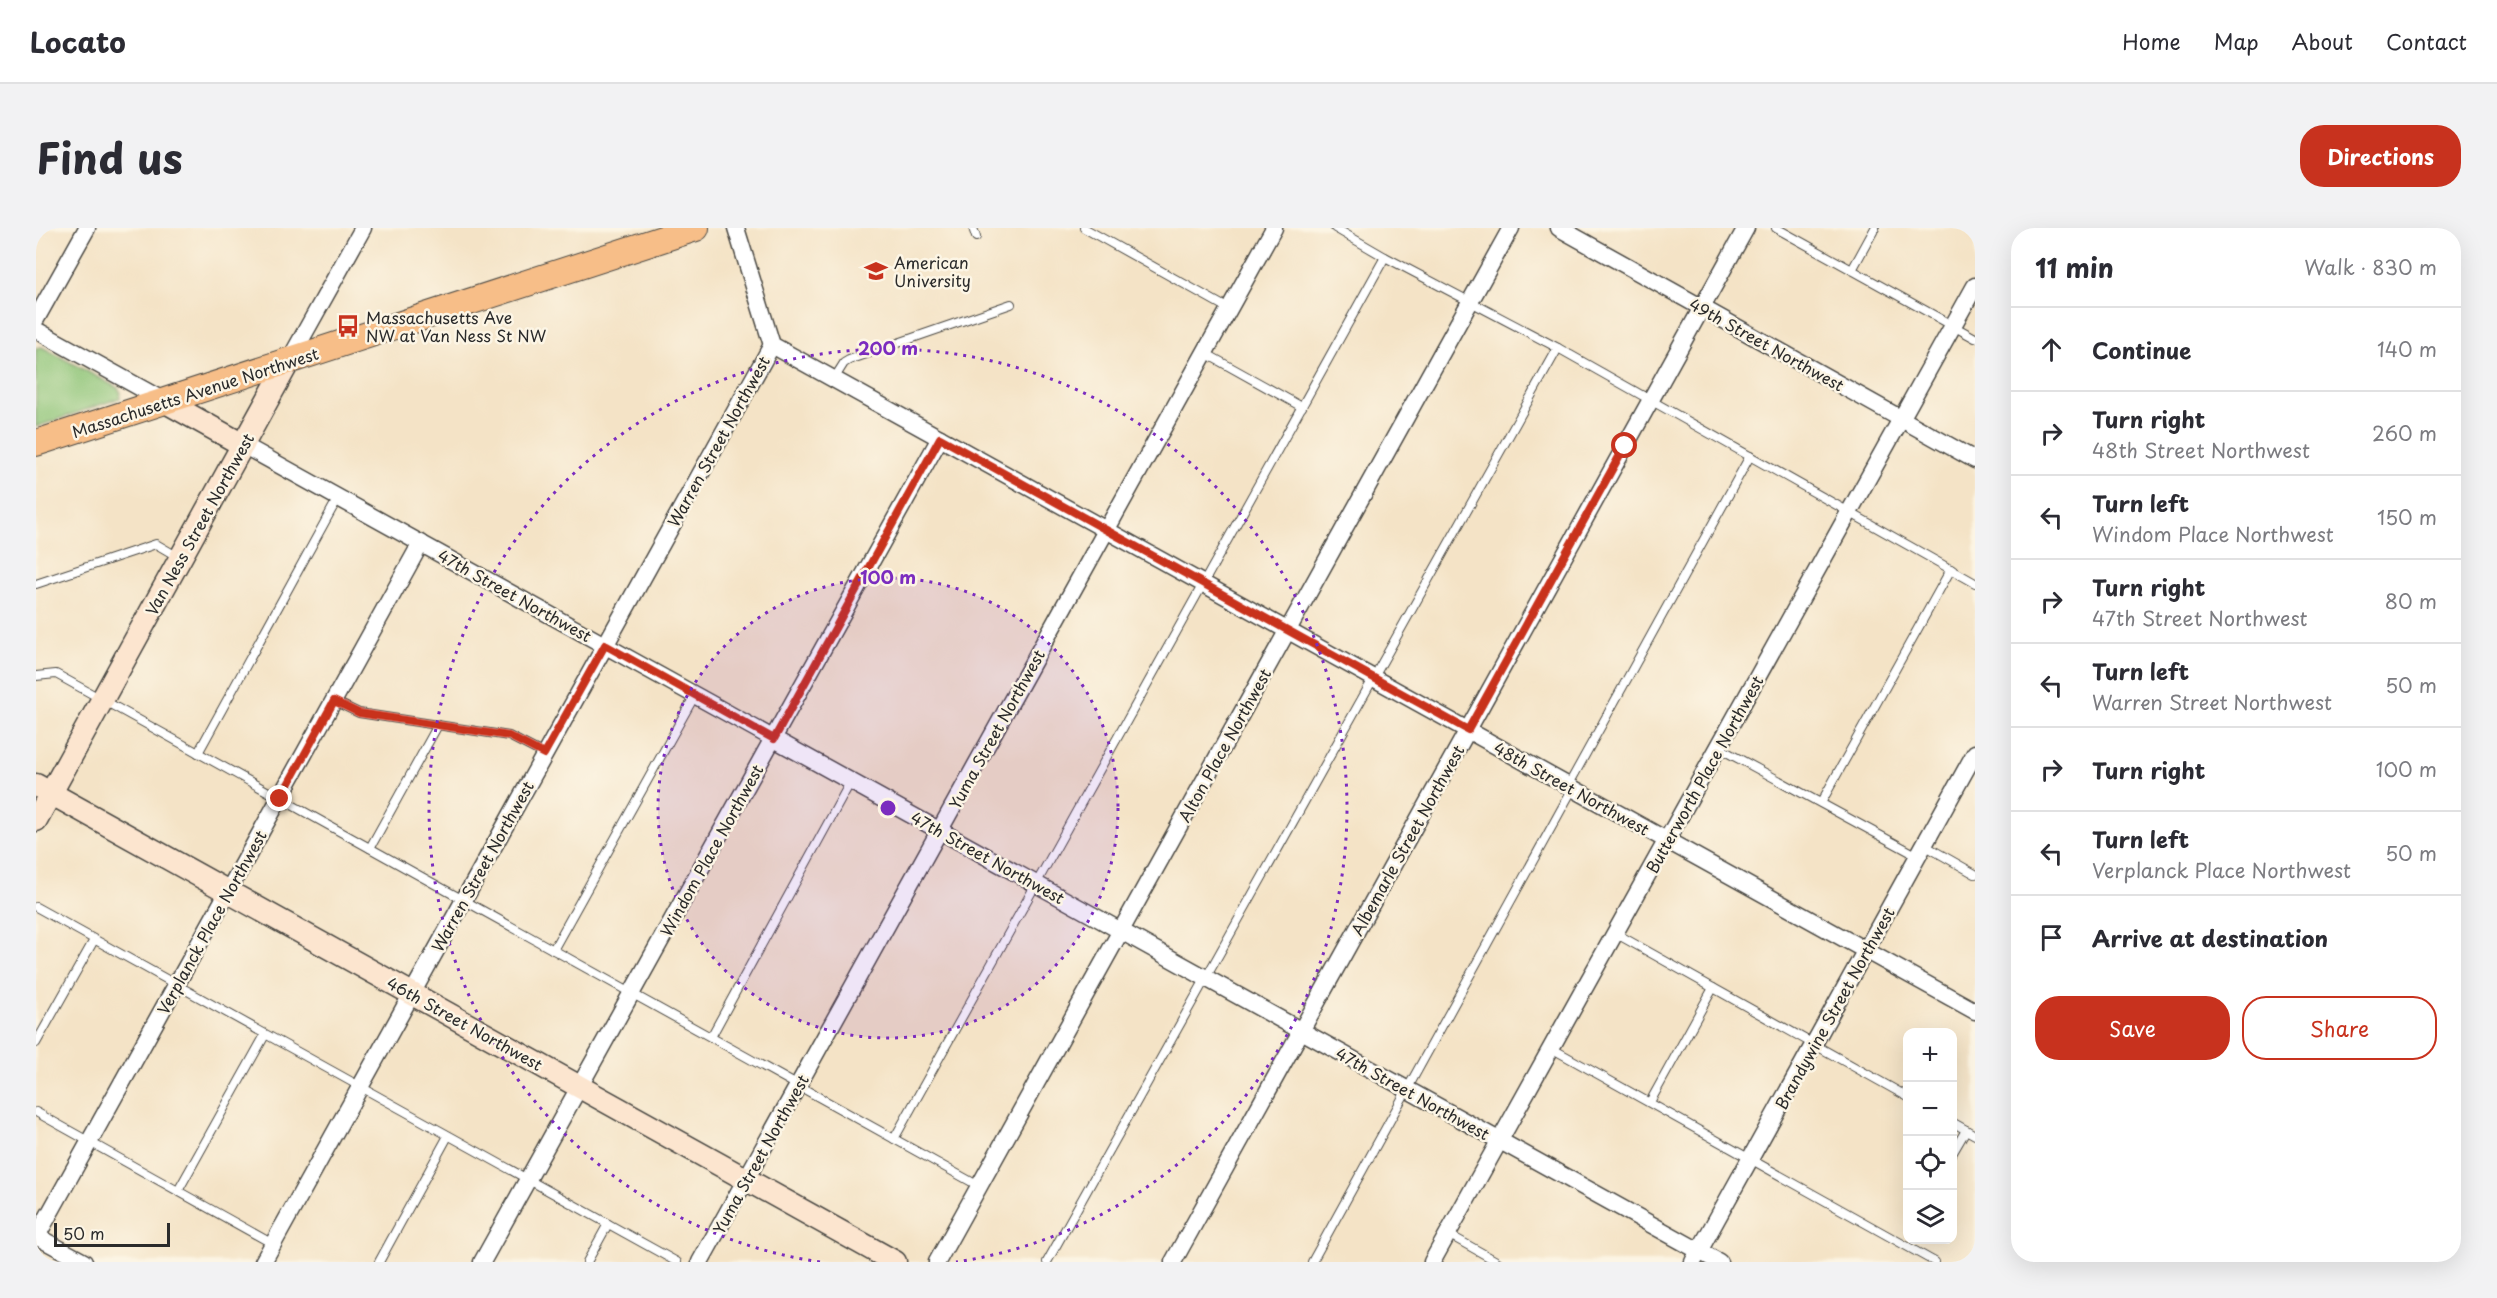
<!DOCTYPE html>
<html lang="en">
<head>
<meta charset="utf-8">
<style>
  :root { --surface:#fff; --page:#f2f2f3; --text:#2b2b33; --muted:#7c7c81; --line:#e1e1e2; --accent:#c8321e }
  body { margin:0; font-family:"Playpen Sans",sans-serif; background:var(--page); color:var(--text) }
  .controls { position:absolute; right:18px; bottom:18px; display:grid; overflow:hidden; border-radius:12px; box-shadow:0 6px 24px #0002 }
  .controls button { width:54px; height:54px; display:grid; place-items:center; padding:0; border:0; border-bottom:2px solid var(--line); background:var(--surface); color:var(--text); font:30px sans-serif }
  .scale { position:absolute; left:18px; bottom:15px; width:116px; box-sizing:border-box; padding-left:6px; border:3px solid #2b2b2b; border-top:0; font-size:16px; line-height:21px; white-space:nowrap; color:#2b2b2b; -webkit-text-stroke:4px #fcf5e5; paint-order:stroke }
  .stop { position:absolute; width:18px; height:18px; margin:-14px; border:4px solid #c8321e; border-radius:50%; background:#fff }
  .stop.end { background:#c8321e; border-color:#fff; box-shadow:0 2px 6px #0008 }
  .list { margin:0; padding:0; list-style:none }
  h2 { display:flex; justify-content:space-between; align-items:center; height:78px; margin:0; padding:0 24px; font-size:26px }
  h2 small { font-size:20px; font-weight:400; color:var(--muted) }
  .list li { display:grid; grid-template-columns:39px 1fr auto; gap:18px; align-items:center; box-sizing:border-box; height:84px; padding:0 24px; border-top:2px solid var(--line) }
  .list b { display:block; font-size:22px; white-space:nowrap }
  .list p { margin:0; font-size:20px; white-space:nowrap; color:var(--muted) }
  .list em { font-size:20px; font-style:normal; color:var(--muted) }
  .actions { display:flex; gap:12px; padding:18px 24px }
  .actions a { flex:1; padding:14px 0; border:2px solid var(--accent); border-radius:24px; text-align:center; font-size:21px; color:var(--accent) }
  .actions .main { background:var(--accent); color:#fff }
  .icon { flex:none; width:33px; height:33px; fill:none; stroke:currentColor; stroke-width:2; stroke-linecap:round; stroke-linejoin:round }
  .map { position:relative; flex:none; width:1939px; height:1034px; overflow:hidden; border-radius:24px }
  header { display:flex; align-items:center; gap:36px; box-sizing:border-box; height:84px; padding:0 30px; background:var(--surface); border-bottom:2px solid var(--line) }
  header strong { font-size:28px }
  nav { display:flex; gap:33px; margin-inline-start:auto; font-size:21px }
  .intro { display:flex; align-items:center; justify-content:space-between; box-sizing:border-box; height:144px; padding:0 36px }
  h1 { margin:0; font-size:42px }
  .button { padding:15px 27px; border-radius:24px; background:var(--accent); color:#fff; font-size:21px; font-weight:700 }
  main { display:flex; gap:36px; padding:0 36px }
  aside { flex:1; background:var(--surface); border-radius:24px; box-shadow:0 6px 24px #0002 }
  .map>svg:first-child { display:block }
  .green { fill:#8dc477; stroke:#5c7851; stroke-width:1.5 }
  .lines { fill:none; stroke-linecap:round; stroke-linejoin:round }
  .lane-casing { stroke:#494742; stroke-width:10 }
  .street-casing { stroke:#494742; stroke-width:19 }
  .secondary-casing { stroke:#494742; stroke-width:25 }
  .primary-casing { stroke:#494742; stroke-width:28 }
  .lane { stroke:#fff; stroke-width:8 }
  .street { stroke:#fff; stroke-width:16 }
  .secondary { stroke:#fce5cf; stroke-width:22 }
  .primary { stroke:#f7be88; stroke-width:26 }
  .route { stroke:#c8321e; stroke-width:8 }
  .ring { fill:none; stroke:#7b2cbf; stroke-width:3; stroke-dasharray:3 6 }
  .labels { text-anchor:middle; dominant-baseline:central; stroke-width:5; stroke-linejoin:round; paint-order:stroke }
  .poi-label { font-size:16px; fill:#2b2b2b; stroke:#fcf5e5; text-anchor:start }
  .street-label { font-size:16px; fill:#2b2b2b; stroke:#fcf5e5 }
  .centre { fill:#7b2cbf; stroke:#fcf5e5; stroke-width:3 }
  .ring-label { font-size:18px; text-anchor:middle; font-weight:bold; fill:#7b2cbf; stroke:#fcf5e5; stroke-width:5; stroke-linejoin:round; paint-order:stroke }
</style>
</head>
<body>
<header>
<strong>Locato</strong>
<nav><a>Home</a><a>Map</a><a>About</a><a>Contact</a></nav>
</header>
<div class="intro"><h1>Find us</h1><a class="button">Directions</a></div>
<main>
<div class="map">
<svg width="1939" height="1034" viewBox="0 0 1939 1034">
  <rect width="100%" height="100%" fill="#fcf5e5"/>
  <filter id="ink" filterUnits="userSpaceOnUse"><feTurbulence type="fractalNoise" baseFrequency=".0167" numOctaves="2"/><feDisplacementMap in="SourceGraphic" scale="12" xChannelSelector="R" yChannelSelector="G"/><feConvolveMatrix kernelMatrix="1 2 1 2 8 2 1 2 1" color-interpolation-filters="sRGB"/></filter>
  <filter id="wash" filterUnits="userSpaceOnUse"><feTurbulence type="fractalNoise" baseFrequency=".008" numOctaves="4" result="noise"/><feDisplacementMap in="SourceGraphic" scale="24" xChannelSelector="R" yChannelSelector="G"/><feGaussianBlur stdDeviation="1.35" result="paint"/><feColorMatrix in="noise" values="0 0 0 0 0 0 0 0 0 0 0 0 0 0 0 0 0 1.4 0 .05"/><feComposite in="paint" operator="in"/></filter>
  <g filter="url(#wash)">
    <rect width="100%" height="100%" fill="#f4e3c6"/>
    <polygon class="green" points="6,119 82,160 85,165 84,170 0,199 0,120"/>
  </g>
  <g filter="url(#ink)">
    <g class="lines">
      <g class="lane-casing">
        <g id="lane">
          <polyline points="937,0 940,9"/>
          <polyline points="1048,0 1193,81"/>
          <polyline points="1299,0 1349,29 1522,120 1939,355"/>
          <polyline points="1740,0 1939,110"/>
          <polyline points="1816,42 1839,0"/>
          <polyline points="1169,125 1266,179"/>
          <polyline points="798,151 808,135 813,132 975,76"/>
          <polyline points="0,356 120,316 144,330"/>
          <polyline points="0,448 20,446 943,958"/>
          <polyline points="298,473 323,485 473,508 508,526"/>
          <polyline points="1683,520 1882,628"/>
          <polyline points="162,525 302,270"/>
          <polyline points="1532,558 1714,228"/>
          <polyline points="1785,575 1915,341"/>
          <polyline points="1888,617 1939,646"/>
          <polyline points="334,620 402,497"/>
          <polyline points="0,679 641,1034"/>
          <polyline points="1579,705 1872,869"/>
          <polyline points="517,722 659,467"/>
          <polyline points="675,809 815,553"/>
          <polyline points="0,815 58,712"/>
          <polyline points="1515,820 1899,1034"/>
          <polyline points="1614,874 1677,760"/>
          <polyline points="0,884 237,1016"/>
          <polyline points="1916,894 1939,907"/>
          <polyline points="858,911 1349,29"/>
          <polyline points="1916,926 1930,902"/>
          <polyline points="142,963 229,807"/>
          <polyline points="1412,1006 1462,1034"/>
          <polyline points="343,1034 412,908"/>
          <polyline points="551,1034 572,996"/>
          <polyline points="1011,1034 1522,120"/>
          <polyline points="1276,1034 1537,560"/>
        </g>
      </g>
      <g class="street-casing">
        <g id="street">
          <polyline points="700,0 736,117 1939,783"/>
          <polyline points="1523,0 1939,232"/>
          <polyline points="0,91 51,0"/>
          <polyline points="0,102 130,174"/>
          <polyline points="253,133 327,0"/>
          <polyline points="207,217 1683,1034"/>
          <polyline points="0,1008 48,1034"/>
          <polyline points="0,1010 385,315"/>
          <polyline points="227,1034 736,117"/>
          <polyline points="446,1034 904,210"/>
          <polyline points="664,1034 1238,0"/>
          <polyline points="901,1034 1475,0"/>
          <polyline points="1137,1034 1710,0"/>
          <polyline points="1396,1034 1939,58"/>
          <polyline points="1657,1034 1939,525"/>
        </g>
      </g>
      <g class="secondary-casing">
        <g id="secondary">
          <polyline points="130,174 207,217"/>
          <polyline points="0,557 859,1034"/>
          <polyline points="0,592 253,133"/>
        </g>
      </g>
      <g class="primary-casing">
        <polyline id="primary" points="0,215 660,0"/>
      </g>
      <use href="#lane" class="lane"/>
      <use href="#street" class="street"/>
      <use href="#secondary" class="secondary"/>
      <use href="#primary" class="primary"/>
    </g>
  </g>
  <g class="lines" filter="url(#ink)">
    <polyline class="route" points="244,571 298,473 323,485 473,508 508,526 569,417 738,511 904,210 1432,502 1589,218"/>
  </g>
  <circle cx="852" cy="580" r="230" fill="#7b2cbf" fill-opacity=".12"/>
  <g class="ring">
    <circle cx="852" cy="580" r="230"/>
    <path d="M784 1034A459 459 0 1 1 920 1034"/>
  </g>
  <defs>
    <g id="university-bare" transform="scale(1.8)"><path d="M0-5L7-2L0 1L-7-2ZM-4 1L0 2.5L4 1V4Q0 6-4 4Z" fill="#c8321e" stroke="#fcf5e5" stroke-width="2.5" paint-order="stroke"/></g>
    <g id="bus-bare" transform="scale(1.8)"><path d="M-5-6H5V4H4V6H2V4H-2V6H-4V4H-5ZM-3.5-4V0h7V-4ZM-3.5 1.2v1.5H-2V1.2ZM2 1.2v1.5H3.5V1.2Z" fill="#c8321e" stroke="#fcf5e5" stroke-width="2.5" paint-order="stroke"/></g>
  </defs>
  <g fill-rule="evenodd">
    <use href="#university-bare" x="840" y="43"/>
    <use href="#bus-bare" x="312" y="98"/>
  </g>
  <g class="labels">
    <g class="poi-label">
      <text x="858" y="34">American<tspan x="858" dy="18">University</tspan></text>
      <text x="330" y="89">Massachusetts Ave<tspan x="330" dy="18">NW at Van Ness St NW</tspan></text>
    </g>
    <g class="street-label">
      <text transform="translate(1731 116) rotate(29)">49th Street Northwest</text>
      <text transform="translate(159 164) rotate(-18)">Massachusetts Avenue Northwest</text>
      <text transform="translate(682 213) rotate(-61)">Warren Street Northwest</text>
      <text transform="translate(163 296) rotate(-61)">Van Ness Street Northwest</text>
      <text transform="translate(479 367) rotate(29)">47th Street Northwest</text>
      <text transform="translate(960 501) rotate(-61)">Yuma Street Northwest</text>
      <text transform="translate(1188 517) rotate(-61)">Alton Place Northwest</text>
      <text transform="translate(1668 546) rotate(-61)">Butterworth Place Northwest</text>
      <text transform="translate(1536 560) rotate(29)">48th Street Northwest</text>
      <text transform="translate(1371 612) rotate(-61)">Albemarle Street Northwest</text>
      <text transform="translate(675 622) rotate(-61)">Windom Place Northwest</text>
      <text transform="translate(952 629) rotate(29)">47th Street Northwest</text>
      <text transform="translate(446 638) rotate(-61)">Warren Street Northwest</text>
      <text transform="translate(175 694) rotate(-61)">Verplanck Place Northwest</text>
      <text transform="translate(1798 780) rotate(-61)">Brandywine Street Northwest</text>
      <text transform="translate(429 795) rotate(29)">46th Street Northwest</text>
      <text transform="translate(1377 865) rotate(29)">47th Street Northwest</text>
      <text transform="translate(724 926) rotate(-61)">Yuma Street Northwest</text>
    </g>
  </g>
  <circle cx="852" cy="580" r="9" class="centre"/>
  <g class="ring-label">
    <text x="852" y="127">200 m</text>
    <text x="852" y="356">100 m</text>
  </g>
</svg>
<div class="controls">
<button>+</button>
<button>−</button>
<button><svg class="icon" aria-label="locate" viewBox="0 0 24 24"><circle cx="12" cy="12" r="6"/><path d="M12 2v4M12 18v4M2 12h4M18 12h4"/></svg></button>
<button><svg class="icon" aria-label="layers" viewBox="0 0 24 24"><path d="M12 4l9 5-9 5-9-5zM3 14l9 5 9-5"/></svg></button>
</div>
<div class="scale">50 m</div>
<div class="stop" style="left:1589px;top:218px"></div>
<div class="stop end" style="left:244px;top:571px"></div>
</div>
<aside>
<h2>11 min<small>Walk · 830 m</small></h2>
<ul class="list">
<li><svg class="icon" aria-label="ahead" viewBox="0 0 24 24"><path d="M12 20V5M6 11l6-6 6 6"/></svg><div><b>Continue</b></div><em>140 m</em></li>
<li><svg class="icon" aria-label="right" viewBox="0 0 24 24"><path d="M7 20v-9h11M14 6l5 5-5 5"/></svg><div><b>Turn right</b><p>48th Street Northwest</p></div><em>260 m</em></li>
<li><svg class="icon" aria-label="left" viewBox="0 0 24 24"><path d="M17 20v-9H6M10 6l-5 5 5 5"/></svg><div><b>Turn left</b><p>Windom Place Northwest</p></div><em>150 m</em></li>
<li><svg class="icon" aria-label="right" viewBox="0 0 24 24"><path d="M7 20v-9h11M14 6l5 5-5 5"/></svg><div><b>Turn right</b><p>47th Street Northwest</p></div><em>80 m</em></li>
<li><svg class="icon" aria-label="left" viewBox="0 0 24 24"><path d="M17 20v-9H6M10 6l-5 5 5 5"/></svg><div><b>Turn left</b><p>Warren Street Northwest</p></div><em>50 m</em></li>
<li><svg class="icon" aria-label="right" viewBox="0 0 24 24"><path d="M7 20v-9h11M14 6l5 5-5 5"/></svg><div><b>Turn right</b></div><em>100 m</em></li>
<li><svg class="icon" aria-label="left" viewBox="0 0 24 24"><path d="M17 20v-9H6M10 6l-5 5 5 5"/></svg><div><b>Turn left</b><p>Verplanck Place Northwest</p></div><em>50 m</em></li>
<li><svg class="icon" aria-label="arrive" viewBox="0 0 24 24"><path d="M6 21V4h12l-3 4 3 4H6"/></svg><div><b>Arrive at destination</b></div></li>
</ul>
<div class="actions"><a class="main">Save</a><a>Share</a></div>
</aside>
</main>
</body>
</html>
